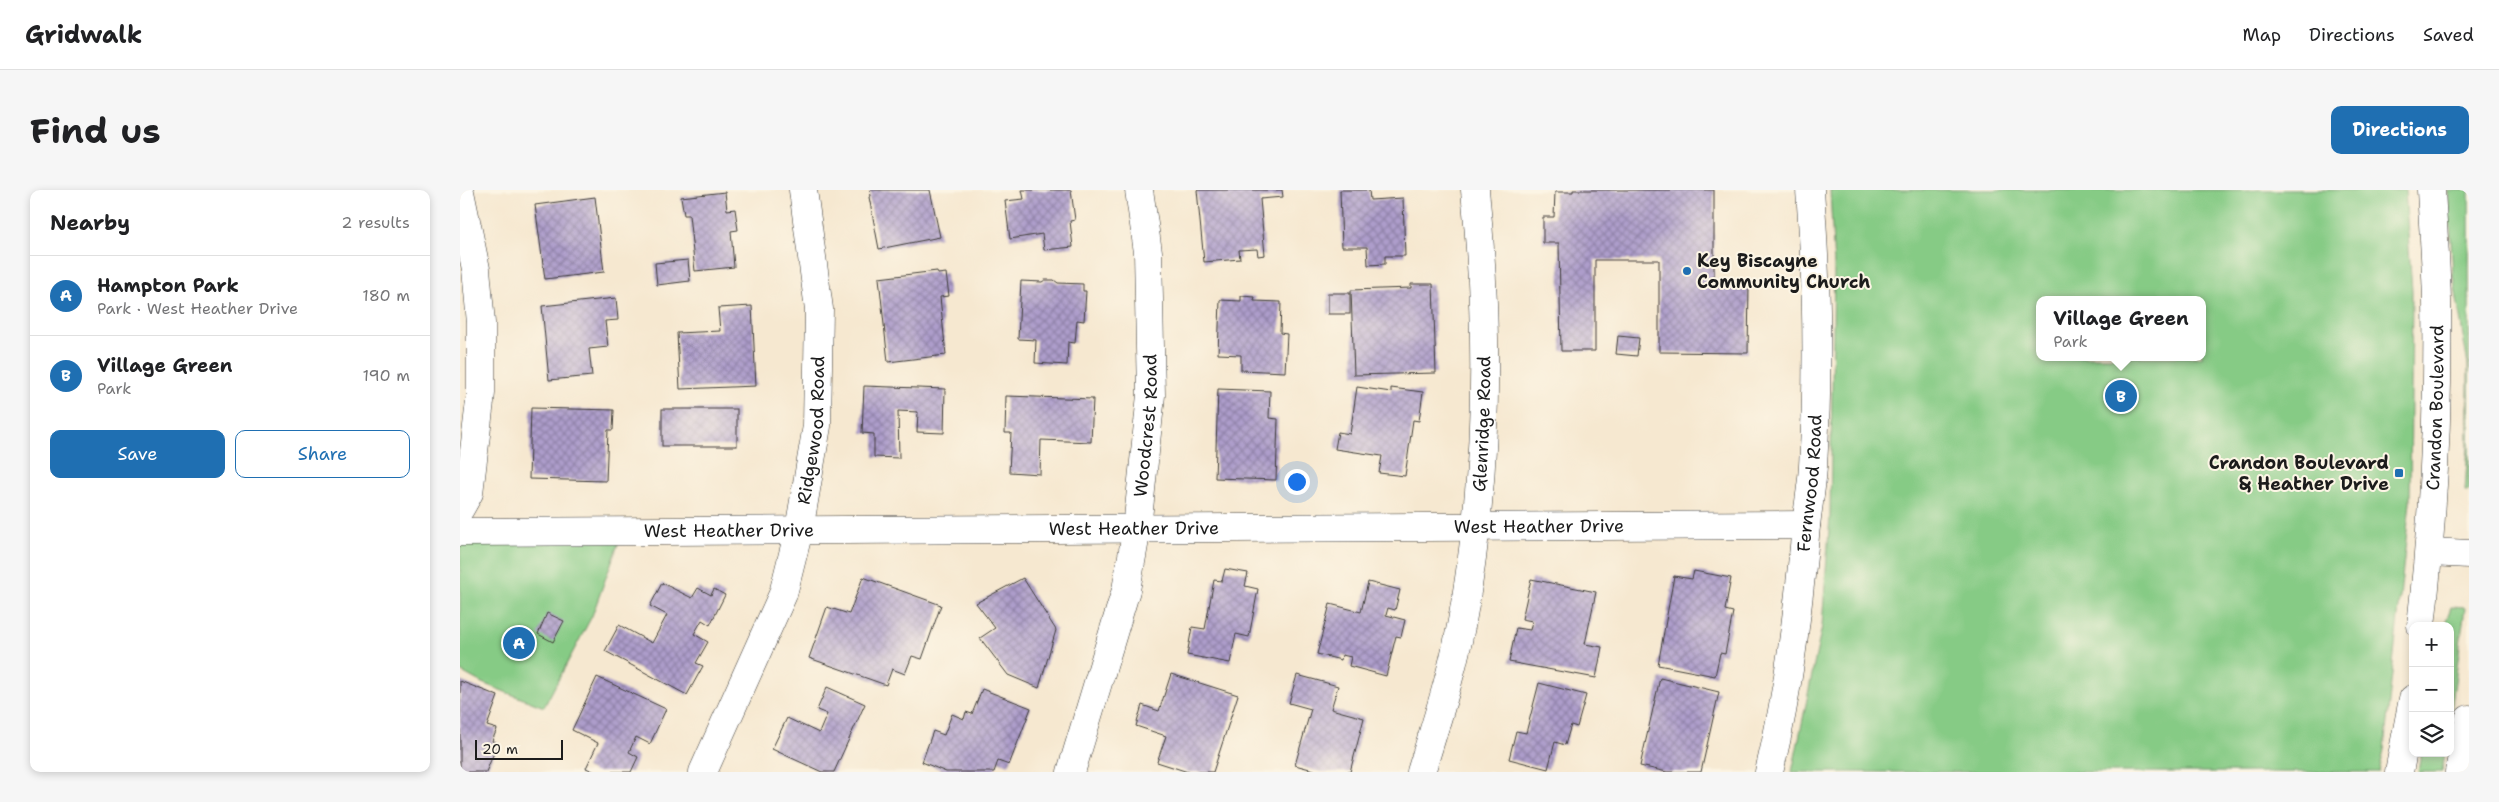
<!DOCTYPE html>
<html lang="en">
<head>
<meta charset="utf-8">
<style>
  :root { --surface:#fff; --page:#f6f6f6; --text:#202124; --muted:#757577; --line:#e0e0e0; --accent:#1f6fb2 }
  body { margin:0; font-family:"Shantell Sans",sans-serif; background:var(--page); color:var(--text) }
  .controls { position:absolute; right:15px; bottom:15px; display:grid; overflow:hidden; border-radius:10px; box-shadow:0 2px 8px #0003 }
  .controls button { width:45px; height:45px; display:grid; place-items:center; padding:0; border:0; border-bottom:1px solid var(--line); background:var(--surface); color:var(--text); font:25px sans-serif }
  .scale { position:absolute; left:15px; bottom:12px; width:88px; box-sizing:border-box; padding-left:5px; border:2px solid #1c1c1c; border-top:0; font-size:14px; line-height:18px; white-space:nowrap; color:#1c1c1c; -webkit-text-stroke:4px #fcf5e5; paint-order:stroke }
  .you { position:absolute; left:836px; top:291px; width:18px; height:18px; margin:-12px; border:4px solid #fff; border-radius:50%; background:#1a73e8; box-shadow:0 0 0 8px #1a73e833 }
  .badge { display:grid; place-items:center; width:32px; height:32px; border-radius:50%; background:var(--accent); color:#fff; font-size:16px; font-weight:700 }
  .pin { position:absolute; translate:-50% -50%; border:2px solid #fff; box-shadow:0 1px 5px #0006 }
  .popup { position:absolute; left:1576px; top:106px; width:170px; height:65px; box-sizing:border-box; display:grid; place-content:center; border-radius:10px; background:var(--surface); filter:drop-shadow(0 1px 4px #0005); font-size:16px; white-space:nowrap; color:var(--muted) }
  .popup b { font-size:19px; color:var(--text) }
  .popup::after { content:''; position:absolute; left:50%; top:100%; margin-left:-10px; border:10px solid transparent; border-top-color:var(--surface) }
  .list { margin:0; padding:0; list-style:none }
  h2 { display:flex; justify-content:space-between; align-items:center; height:65px; margin:0; padding:0 20px; font-size:21px }
  h2 small { font-size:16px; font-weight:400; color:var(--muted) }
  .list li { display:grid; grid-template-columns:32px 1fr auto; gap:15px; align-items:center; box-sizing:border-box; height:80px; padding:0 20px; border-top:1px solid var(--line) }
  .list b { display:block; font-size:19px; white-space:nowrap }
  .list p { margin:0; font-size:16px; white-space:nowrap; color:var(--muted) }
  .list em { font-size:16px; font-style:normal; color:var(--muted) }
  .actions { display:flex; gap:10px; padding:15px 20px }
  .actions a { flex:1; padding:11px 0; border:1px solid var(--accent); border-radius:10px; text-align:center; font-size:18px; color:var(--accent) }
  .actions .main { background:var(--accent); color:#fff }
  .icon { flex:none; width:28px; height:28px; fill:none; stroke:currentColor; stroke-width:2; stroke-linecap:round; stroke-linejoin:round }
  .map { position:relative; flex:none; width:2009px; height:582px; overflow:hidden; border-radius:10px }
  header { display:flex; align-items:center; gap:30px; box-sizing:border-box; height:70px; padding:0 25px; background:var(--surface); border-bottom:1px solid var(--line) }
  header strong { font-size:24px }
  nav { display:flex; gap:28px; margin-inline-start:auto; font-size:18px }
  .intro { display:flex; align-items:center; justify-content:space-between; box-sizing:border-box; height:120px; padding:0 30px }
  h1 { margin:0; font-size:35px }
  .button { padding:12px 22px; border-radius:10px; background:var(--accent); color:#fff; font-size:18px; font-weight:700 }
  main { display:flex; gap:30px; padding:0 30px }
  aside { flex:1; background:var(--surface); border-radius:10px; box-shadow:0 2px 8px #0003 }
  .map>svg:first-child { display:block }
  .green { fill:#86cb85; stroke:#517450; fill-rule:evenodd }
  .building { fill:url(#building-cross-hatch) }
  .lines { fill:none; stroke-linecap:round; stroke-linejoin:round }
  .minor-casing { stroke:#3d3b37; stroke-width:29 }
  .major-casing { stroke:#3d3b37; stroke-width:29 }
  .minor { stroke:#fff; stroke-width:28 }
  .major { stroke:#fff; stroke-width:28 }
  .poi-dot { fill:#1f6fb2; stroke:#fcf5e5; stroke-width:2 }
  .labels { text-anchor:middle; dominant-baseline:central; stroke-width:4; stroke-linejoin:round; paint-order:stroke }
  .poi-label { font-size:18px; font-weight:bold; fill:#1c1c1c; stroke:#fcf5e5; text-anchor:start }
  .street-label { font-size:18px; fill:#1c1c1c; stroke:#fcf5e5 }
</style>
</head>
<body>
<header>
<strong>Gridwalk</strong>
<nav><a>Map</a><a>Directions</a><a>Saved</a></nav>
</header>
<div class="intro"><h1>Find us</h1><a class="button">Directions</a></div>
<main>
<aside>
<h2>Nearby<small>2 results</small></h2>
<ul class="list">
<li><span class="badge">A</span><div><b>Hampton Park</b><p>Park · West Heather Drive</p></div><em>180 m</em></li>
<li><span class="badge">B</span><div><b>Village Green</b><p>Park</p></div><em>190 m</em></li>
</ul>
<div class="actions"><a class="main">Save</a><a>Share</a></div>
</aside>
<div class="map">
<svg width="2009" height="582" viewBox="0 0 2009 582">
  <defs>
    <pattern id="building-cross-hatch" width="8" height="8" patternUnits="userSpaceOnUse" patternTransform="scale(1.25)"><rect width="8" height="8" fill="#ad9dcb"/><path d="M0 0l8 8M0 8l8-8" fill="none" stroke="#8c7fa4"/></pattern>
  </defs>
  <rect width="100%" height="100%" fill="#fcf5e5"/>
  <filter id="ink" filterUnits="userSpaceOnUse"><feTurbulence type="fractalNoise" baseFrequency=".02" numOctaves="2"/><feDisplacementMap in="SourceGraphic" scale="10" xChannelSelector="R" yChannelSelector="G"/><feConvolveMatrix kernelMatrix="1 2 1 2 8 2 1 2 1" color-interpolation-filters="sRGB"/></filter>
  <filter id="wash" filterUnits="userSpaceOnUse"><feTurbulence type="fractalNoise" baseFrequency=".0096" numOctaves="4" result="noise"/><feDisplacementMap in="SourceGraphic" scale="20" xChannelSelector="R" yChannelSelector="G"/><feGaussianBlur stdDeviation="1.12" result="paint"/><feColorMatrix in="noise" values="0 0 0 0 0 0 0 0 0 0 0 0 0 0 0 0 0 1.4 0 .05"/><feComposite in="paint" operator="in"/></filter>
  <g filter="url(#wash)">
    <rect width="100%" height="100%" fill="#f6e8d0"/>
    <g class="green">
      <path d="M1370 0H1945L1952 101 1950 312 1924 560 1919 582H1332L1362 436 1370 326 1374 77ZM1580 110H1742V167H1580Z"/>
      <polygon points="1988,0 2009,0 2009,301 2005,301 2008,254 2008,176 1993,85"/>
      <polygon points="161,346 132,426 84,517 22,493 0,481 0,356 10,350"/>
      <polygon points="1991,417 2005,418 1990,528 1990,436 1984,436"/>
      <polygon points="1961,563 1985,563 1982,582 1958,582"/>
    </g>
    <g id="blocks">
      <g class="building">
        <polygon points="410,0 470,0 480,47 419,59 409,7 411,6"/>
        <polygon points="562,0 611,0 615,30 610,31 613,57 584,60 582,44 550,49 545,11 564,9"/>
        <polygon points="737,0 822,0 823,7 800,9 805,65 798,66 797,59 779,60 780,69 744,72"/>
        <polygon points="880,0 909,0 910,10 943,8 945,66 925,66 925,74 908,75 907,57 882,57"/>
        <polygon points="1113,0 1254,0 1254,92 1289,93 1288,163 1199,162 1199,70 1135,70 1135,161 1101,161 1099,53 1083,53 1083,27 1094,27 1095,2 1113,2"/>
        <polygon points="265,2 267,20 275,19 278,40 271,41 274,77 235,81 229,25 224,25 221,7"/>
        <polygon points="135,7 144,82 85,89 75,15"/>
        <polygon points="228,70 230,91 197,95 195,73"/>
        <polygon points="477,81 478,84 486,83 489,106 480,107 486,165 428,172 419,88"/>
        <polygon points="585,90 594,90 598,93 623,94 623,101 626,101 624,131 617,130 615,153 608,152 607,175 575,173 576,150 558,149 561,91 582,92"/>
        <polygon points="951,94 973,94 976,183 894,185 891,100 951,98"/>
        <rect x="868" y="103" width="22" height="21"/>
        <polygon points="781,106 795,107 794,111 821,112 820,143 827,144 825,182 781,180 781,165 758,164 760,110 781,111"/>
        <polygon points="156,108 158,130 145,131 148,157 129,159 132,186 89,190 82,116"/>
        <polygon points="292,116 296,196 220,199 217,143 260,141 258,118"/>
        <polygon points="1158,146 1179,148 1177,166 1156,164"/>
        <polygon points="404,196 485,199 484,243 457,242 458,222 438,221 439,268 414,267 414,244 402,243"/>
        <polygon points="897,197 931,202 931,198 963,202 959,231 953,230 945,286 919,283 922,266 875,259 878,242 890,244"/>
        <polygon points="758,199 810,201 809,228 818,229 816,290 755,288"/>
        <polygon points="546,206 633,209 631,252 581,250 580,284 549,282 551,243 545,243"/>
        <polygon points="71,218 154,220 153,240 148,240 146,291 69,289"/>
        <rect x="202" y="219" width="75" height="37"/>
        <polygon points="765,379 788,383 785,396 798,399 789,447 776,444 770,473 727,465 732,437 745,439 754,390 762,391"/>
        <polygon points="1234,381 1271,388 1265,420 1273,422 1265,464 1260,463 1255,486 1198,475 1214,386 1232,389"/>
        <polygon points="403,387 481,415 462,469 452,466 445,484 432,479 426,495 349,468 367,417 389,424"/>
        <polygon points="563,388 596,440 579,498 548,485 520,448 535,438 516,413"/>
        <polygon points="1071,389 1136,402 1125,454 1142,457 1136,488 1049,472 1056,438 1070,440 1072,431 1062,429"/>
        <polygon points="908,392 940,400 935,420 928,418 926,425 945,430 941,447 936,446 926,486 889,476 891,467 882,465 881,470 857,464 870,414 901,422"/>
        <polygon points="202,393 232,408 238,398 251,405 254,399 265,405 250,435 242,430 234,444 248,452 236,473 243,476 227,505 145,461 159,435 192,453 207,425 190,416"/>
        <polygon points="87,423 104,431 93,452 78,444"/>
        <polygon points="711,484 778,505 753,582 728,582 697,572 706,546 676,536 682,515 699,521"/>
        <polygon points="837,485 878,496 871,519 904,528 890,582 861,582 835,575 851,519 829,513"/>
        <polygon points="137,487 206,519 190,554 176,547 169,562 178,567 171,582 135,582 126,578 138,553 112,540"/>
        <polygon points="1200,488 1259,502 1241,582 1207,582 1180,576"/>
        <polygon points="0,491 38,506 27,536 37,539 32,551 38,553 26,582 0,582"/>
        <polygon points="1079,493 1126,505 1117,537 1111,535 1105,555 1095,552 1088,579 1049,569 1056,541 1066,543"/>
        <polygon points="367,497 405,514 374,582 362,582 312,559 327,528 359,543 367,524 357,520"/>
        <polygon points="522,499 571,518 549,575 538,571 534,582 486,582 462,572 473,541 484,545 492,524 504,529 506,522 512,524"/>
      </g>
    </g>
  </g>
  <g filter="url(#ink)">
    <use href="#blocks" fill-opacity="0" stroke="#3d3b37" stroke-width="1"/>
    <g class="lines">
      <g class="minor-casing">
        <g id="minor">
          <polyline points="0,2 16,79 21,133 21,203 9,303 0,319"/>
          <path id="s1" d="M0 342 1346 335"/>
          <polyline points="1970,362 2009,364"/>
          <path id="s2" d="M243 582 323 404 339 340 357 236 359 119 343 0"/>
          <path id="s3" d="M611 582 666 400 677 338 691 205 688 62 679 0"/>
          <path id="s4" d="M961 582C978 527 996 471 1005 414 1028 278 1029 137 1015 0"/>
          <path id="s5" d="M1309 582C1329 501 1338 419 1346 336 1348 316 1352 296 1353 276 1359 183 1357 92 1350 0"/>
        </g>
      </g>
      <g class="major-casing">
        <g id="major">
          <path id="s6" d="M1961 436C1973 328 1979 219 1977 110 1976 73 1973 37 1971 0"/>
          <polyline points="1939,582 1953,509"/>
          <polyline points="1999,582 2009,529"/>
        </g>
      </g>
      <use href="#minor" class="minor"/>
      <use href="#major" class="major"/>
    </g>
  </g>
  <g class="poi-dot">
    <circle cx="1227" cy="81" r="5"/>
    <rect x="1934" y="278" width="10" height="10" rx="2.5"/>
  </g>
  <g class="labels">
    <g class="poi-label">
      <text x="1237" y="71">Key Biscayne<tspan x="1237" dy="21">Community Church</tspan></text>
      <text x="1929" y="273" text-anchor="end">Crandon Boulevard<tspan x="1929" dy="21">&amp; Heather Drive</tspan></text>
    </g>
    <g class="street-label">
      <text stroke="none"><textPath href="#s6" startOffset="219">Crandon Boulevard</textPath></text>
      <text stroke="none"><textPath href="#s4" startOffset="355">Glenridge Road</textPath></text>
      <text stroke="none"><textPath href="#s3" startOffset="356">Woodcrest Road</textPath></text>
      <text stroke="none"><textPath href="#s2" startOffset="362">Ridgewood Road</textPath></text>
      <text stroke="none"><textPath href="#s5" startOffset="292">Fernwood Road</textPath></text>
      <text stroke="none"><textPath href="#s1" startOffset="1079">West Heather Drive</textPath></text>
      <text stroke="none"><textPath href="#s1" startOffset="674">West Heather Drive</textPath></text>
      <text stroke="none"><textPath href="#s1" startOffset="269">West Heather Drive</textPath></text>
    </g>
  </g>
</svg>
<div class="controls">
<button>+</button>
<button>−</button>
<button><svg class="icon" aria-label="layers" viewBox="0 0 24 24"><path d="M12 4l9 5-9 5-9-5zM3 14l9 5 9-5"/></svg></button>
</div>
<div class="scale">20 m</div>
<div class="you"></div>
<div class="pin badge" style="left:59px;top:453px">A</div>
<div class="pin badge" style="left:1661px;top:206px">B</div>
<div class="popup"><b>Village Green</b>Park</div>
</div>
</main>
</body>
</html>
